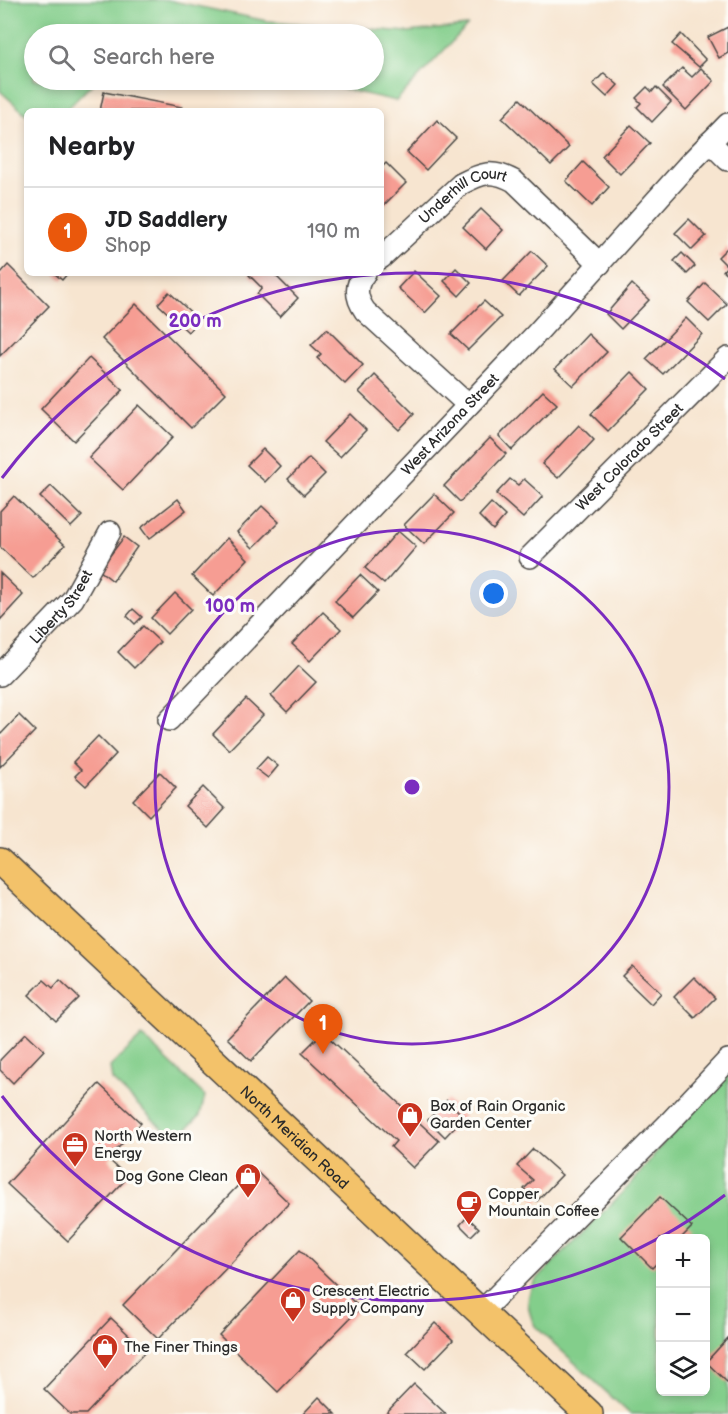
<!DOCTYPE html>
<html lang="en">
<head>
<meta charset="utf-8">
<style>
  :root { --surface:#fff; --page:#f6f6f6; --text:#202124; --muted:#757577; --line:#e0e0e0; --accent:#ea580c }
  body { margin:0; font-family:"Balsamiq Sans",sans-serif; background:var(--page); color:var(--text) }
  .controls { position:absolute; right:18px; bottom:18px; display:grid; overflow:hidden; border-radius:9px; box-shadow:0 3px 9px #0003 }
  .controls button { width:54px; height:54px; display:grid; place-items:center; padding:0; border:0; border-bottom:2px solid var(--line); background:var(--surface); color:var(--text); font:30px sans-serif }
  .you { position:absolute; left:494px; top:594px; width:21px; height:21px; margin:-15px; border:4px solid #fff; border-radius:50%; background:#1a73e8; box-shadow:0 0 0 9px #1a73e833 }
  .badge { display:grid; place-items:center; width:39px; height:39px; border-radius:50%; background:var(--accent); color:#fff; font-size:20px; font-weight:700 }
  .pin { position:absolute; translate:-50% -50px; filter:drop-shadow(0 2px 3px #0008) }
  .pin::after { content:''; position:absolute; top:32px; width:21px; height:18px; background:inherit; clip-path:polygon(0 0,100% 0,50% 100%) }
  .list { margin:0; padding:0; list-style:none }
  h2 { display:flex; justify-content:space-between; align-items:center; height:78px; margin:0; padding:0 24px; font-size:26px }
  h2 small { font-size:20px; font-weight:400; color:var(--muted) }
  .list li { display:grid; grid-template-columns:39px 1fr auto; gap:18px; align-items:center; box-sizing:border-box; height:90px; padding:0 24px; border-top:2px solid var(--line) }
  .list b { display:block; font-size:22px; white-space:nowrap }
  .list p { margin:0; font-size:20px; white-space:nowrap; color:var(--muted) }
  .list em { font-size:20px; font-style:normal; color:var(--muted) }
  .icon { flex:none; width:33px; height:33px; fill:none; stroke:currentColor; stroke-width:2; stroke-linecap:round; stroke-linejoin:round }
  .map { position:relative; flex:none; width:728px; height:1414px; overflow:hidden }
  .search { position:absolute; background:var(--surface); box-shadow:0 3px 9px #0003; left:24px; top:24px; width:360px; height:66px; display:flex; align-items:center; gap:15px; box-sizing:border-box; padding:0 21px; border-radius:33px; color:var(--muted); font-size:22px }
  .panel { position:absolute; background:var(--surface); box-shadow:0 3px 9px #0003; left:24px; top:108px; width:360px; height:168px; border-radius:9px }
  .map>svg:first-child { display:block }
  .green { fill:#83ce8b; stroke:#577c5b; stroke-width:1.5; fill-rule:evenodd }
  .building { fill:#f69d93 }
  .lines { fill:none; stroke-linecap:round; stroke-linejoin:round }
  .minor-casing { stroke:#4a4744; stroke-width:24 }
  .major-casing { stroke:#4a4744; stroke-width:30 }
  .minor { stroke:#fff; stroke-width:21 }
  .major { stroke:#f3c26a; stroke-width:27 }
  .ring { fill:none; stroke:#7b2cbf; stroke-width:3 }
  .labels { text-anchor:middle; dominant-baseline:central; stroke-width:6; stroke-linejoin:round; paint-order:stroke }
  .street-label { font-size:15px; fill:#2b2b2b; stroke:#fdfcf7 }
  .poi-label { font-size:15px; fill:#2b2b2b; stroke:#fdfcf7; text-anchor:start }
  .centre { fill:#7b2cbf; stroke:#fdfcf7; stroke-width:3 }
  .ring-label { font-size:18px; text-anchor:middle; font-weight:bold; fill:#7b2cbf; stroke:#fdfcf7; stroke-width:6; stroke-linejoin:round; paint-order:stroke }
</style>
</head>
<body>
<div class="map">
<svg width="728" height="1414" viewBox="0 0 728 1414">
  <rect width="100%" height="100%" fill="#fdfcf7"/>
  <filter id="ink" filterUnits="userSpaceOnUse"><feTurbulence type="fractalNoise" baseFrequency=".0167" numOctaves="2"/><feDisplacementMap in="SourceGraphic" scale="12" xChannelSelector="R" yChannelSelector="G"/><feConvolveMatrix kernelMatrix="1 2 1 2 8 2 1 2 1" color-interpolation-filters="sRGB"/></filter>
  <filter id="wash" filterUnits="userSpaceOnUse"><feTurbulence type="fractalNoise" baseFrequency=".008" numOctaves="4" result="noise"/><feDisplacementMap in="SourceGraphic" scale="24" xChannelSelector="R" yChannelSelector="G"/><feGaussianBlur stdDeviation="1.35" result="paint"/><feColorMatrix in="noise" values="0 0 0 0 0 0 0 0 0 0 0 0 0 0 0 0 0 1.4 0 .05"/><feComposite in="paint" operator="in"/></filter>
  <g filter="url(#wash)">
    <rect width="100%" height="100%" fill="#f7e5d0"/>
    <g class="green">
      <polygon points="0,0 168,0 267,21 408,32 467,26 396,101 303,80 374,80 374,34 34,34 34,80 96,80 65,111 27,111 27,115 0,91"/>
      <polygon points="142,1036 205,1096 200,1115 180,1136 166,1132 112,1080 110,1067"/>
      <path d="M728 1071V1414H630L535 1326C527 1310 525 1297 535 1281L631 1184 684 1117ZM660 1238H706V1392H660Z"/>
    </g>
    <g id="blocks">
      <g class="building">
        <polygon points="728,27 728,53 719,58 708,37"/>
        <polygon points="681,34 706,60 699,67 672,44"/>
        <polygon points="682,68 692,77 701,68 714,81 686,110 663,87"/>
        <polygon points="604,73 618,85 607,97 593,84"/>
        <polygon points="647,87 652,92 656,87 671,102 652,122 637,107 641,103 636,98"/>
        <polygon points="104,92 182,107 182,111 100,111"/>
        <polygon points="520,99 569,147 551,165 502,118"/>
        <polygon points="437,120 456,138 426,170 407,152"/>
        <polygon points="631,125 650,143 620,174 602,156"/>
        <polygon points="583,162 609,187 592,206 566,181"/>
        <polygon points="386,163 406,183 381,208 381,168"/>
        <polygon points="481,209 503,230 486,249 463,227"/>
        <polygon points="689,219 706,236 692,250 675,233"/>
        <polygon points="728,247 728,275 723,271 727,266 718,257"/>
        <polygon points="532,251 548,266 519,296 503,281"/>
        <polygon points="682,253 695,266 687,274 674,261"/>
        <polygon points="8,265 49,306 0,356 0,274"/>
        <polygon points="456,268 471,283 459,296 444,281"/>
        <polygon points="414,271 441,296 425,313 398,288"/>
        <polygon points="54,273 68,273 62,280"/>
        <polygon points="252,273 273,273 298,298 280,317 257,294 262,288 249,275"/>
        <polygon points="705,283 727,304 709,322 688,302"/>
        <polygon points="632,284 649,300 621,329 606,314"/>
        <polygon points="169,292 199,320 188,332 158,304"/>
        <polygon points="484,301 501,317 468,350 451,334"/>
        <polygon points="136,304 226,393 191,428 102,339"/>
        <polygon points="686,318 702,334 663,374 646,359"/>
        <polygon points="327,329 363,365 345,384 317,358 321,354 311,345"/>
        <polygon points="588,334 607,352 573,386 555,369"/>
        <polygon points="89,358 123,390 74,441 41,409"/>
        <polygon points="632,372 649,389 608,431 591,414"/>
        <polygon points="375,375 414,414 399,430 359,392"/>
        <polygon points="543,391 557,404 512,450 499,436"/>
        <polygon points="139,405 173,437 123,490 89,458"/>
        <polygon points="350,414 366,430 340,457 323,442"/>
        <polygon points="579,425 594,440 558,478 542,464"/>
        <polygon points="490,438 506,454 460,502 444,486"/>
        <polygon points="263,449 280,466 265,482 247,465"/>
        <polygon points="309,458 325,474 304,495 288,479"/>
        <polygon points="510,479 518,485 524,479 543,496 523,518 496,494"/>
        <polygon points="51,486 82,516 71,527 40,497"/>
        <polygon points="434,494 454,513 424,544 404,525"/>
        <polygon points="14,496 65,545 33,578 0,547 0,511"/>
        <polygon points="178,499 186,510 149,539 141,528"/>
        <polygon points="491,503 505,516 493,530 479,516"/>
        <polygon points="262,506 279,522 253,548 237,532"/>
        <polygon points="398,531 416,547 384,584 365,568"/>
        <polygon points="124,537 137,547 113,581 99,570"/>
        <polygon points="227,538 248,559 213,596 192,576"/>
        <polygon points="0,573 23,595 0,620"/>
        <polygon points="360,575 378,592 353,618 335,601"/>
        <polygon points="175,593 191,609 167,634 151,618"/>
        <polygon points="133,609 142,617 135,624 127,616"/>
        <polygon points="323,612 341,629 310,661 292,644"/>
        <polygon points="143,626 160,642 134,668 118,652"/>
        <polygon points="299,666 316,682 287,712 271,696"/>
        <polygon points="246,699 263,715 229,750 213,734"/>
        <polygon points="19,715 35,731 0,767 0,735"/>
        <polygon points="98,736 116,754 86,786 75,776 81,770 73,762"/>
        <polygon points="267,757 278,766 268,778 256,769"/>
        <polygon points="160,772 176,788 149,816 133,800"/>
        <polygon points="203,787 225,809 208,828 185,806"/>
        <polygon points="632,966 661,993 651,1004 622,976"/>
        <polygon points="694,977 715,998 695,1018 674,997"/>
        <polygon points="285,978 309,1001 251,1061 227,1038"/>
        <polygon points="44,980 53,988 60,980 79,998 56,1021 29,995"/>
        <polygon points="323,1032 439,1141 413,1168 391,1147 396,1141 302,1053"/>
        <polygon points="26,1033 44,1050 13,1083 0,1070 0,1060"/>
        <polygon points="99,1084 141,1123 108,1159 128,1177 68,1241 7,1184"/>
        <polygon points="447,1100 464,1117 445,1137 428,1120"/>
        <polygon points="533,1149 562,1175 537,1201 524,1189 533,1180 517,1166"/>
        <polygon points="254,1169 289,1203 158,1339 123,1305"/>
        <polygon points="660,1197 692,1227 681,1238 660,1238 660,1260 652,1268 621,1237"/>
        <polygon points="467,1217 479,1228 471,1236 460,1225"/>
        <polygon points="300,1250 360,1308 278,1392 219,1335"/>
        <polygon points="111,1318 146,1351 86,1414 70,1414 44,1389"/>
        <polygon points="435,1323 453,1340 425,1369 407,1352"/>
        <polygon points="728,1338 728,1383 706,1362"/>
        <polygon points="414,1384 446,1414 385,1414"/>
        <polygon points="319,1397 336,1414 303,1414"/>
      </g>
    </g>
  </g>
  <g filter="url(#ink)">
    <use href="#blocks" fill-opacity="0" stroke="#4a4744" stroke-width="1.5"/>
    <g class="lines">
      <g class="minor-casing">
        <g id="minor">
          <polyline points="710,142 728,160"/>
          <path id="s1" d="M381 258 461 184C482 173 492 169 514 181L600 264"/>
          <path d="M365 273C354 286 356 298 365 311L468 405"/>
          <path id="s2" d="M530 557 728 358"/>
          <path id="s3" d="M0 675 73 599 110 532"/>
          <path id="s4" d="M169 720 537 333 687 166 728 124"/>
          <polyline points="481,1312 668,1124 728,1060"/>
        </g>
      </g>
      <g class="major-casing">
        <g id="major">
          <path id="s5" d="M0 861 589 1414"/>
        </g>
      </g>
      <use href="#minor" class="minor"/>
      <use href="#major" class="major"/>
    </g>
  </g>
  <g class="ring">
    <circle cx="412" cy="787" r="257"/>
    <path d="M725 1195A514 514 0 0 1 2 1096M2 478A514 514 0 0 1 725 379"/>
  </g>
  <defs>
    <g id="shop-pin" transform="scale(1.35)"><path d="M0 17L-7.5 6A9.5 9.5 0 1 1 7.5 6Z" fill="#c8321e" stroke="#fdfcf7"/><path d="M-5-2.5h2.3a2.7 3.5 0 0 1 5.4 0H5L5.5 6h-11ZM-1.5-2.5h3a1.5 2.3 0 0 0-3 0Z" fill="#fff"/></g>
    <g id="office-pin" transform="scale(1.35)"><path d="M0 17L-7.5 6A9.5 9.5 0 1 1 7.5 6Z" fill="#c8321e" stroke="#fdfcf7"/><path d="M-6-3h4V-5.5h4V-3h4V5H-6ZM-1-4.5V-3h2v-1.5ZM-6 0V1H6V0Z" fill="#fff"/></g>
    <g id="cafe-pin" transform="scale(1.35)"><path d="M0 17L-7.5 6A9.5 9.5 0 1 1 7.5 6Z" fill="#c8321e" stroke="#fdfcf7"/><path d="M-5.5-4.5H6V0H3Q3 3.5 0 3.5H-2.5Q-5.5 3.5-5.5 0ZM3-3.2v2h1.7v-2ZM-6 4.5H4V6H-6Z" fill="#fff"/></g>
  </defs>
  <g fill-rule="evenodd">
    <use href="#shop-pin" x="410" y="1115"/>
    <use href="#office-pin" x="75" y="1145"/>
    <use href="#shop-pin" x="248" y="1176"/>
    <use href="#cafe-pin" x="469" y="1203"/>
    <use href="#shop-pin" x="293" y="1300"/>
    <use href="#shop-pin" x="105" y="1347"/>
  </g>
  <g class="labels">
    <g class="street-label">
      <text stroke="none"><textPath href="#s1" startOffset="106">Underhill Court</textPath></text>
      <text stroke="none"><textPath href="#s4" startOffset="408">West Arizona Street</textPath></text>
      <text stroke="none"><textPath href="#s2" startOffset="141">West Colorado Street</textPath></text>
      <text stroke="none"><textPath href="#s3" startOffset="92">Liberty Street</textPath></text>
      <text stroke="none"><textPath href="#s5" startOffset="404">North Meridian Road</textPath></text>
    </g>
    <g class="poi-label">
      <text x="430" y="1106">Box of Rain Organic<tspan x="430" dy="17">Garden Center</tspan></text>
      <text x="94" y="1136">North Western<tspan x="94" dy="17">Energy</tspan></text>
      <text x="228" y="1176" text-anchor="end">Dog Gone Clean</text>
      <text x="488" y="1194">Copper<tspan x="488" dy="17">Mountain Coffee</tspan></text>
      <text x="312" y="1291">Crescent Electric<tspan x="312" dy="17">Supply Company</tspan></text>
      <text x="124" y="1347">The Finer Things</text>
    </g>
  </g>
  <circle cx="412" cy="787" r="9" class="centre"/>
  <g class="ring-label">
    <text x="195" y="327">200 m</text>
    <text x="230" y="612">100 m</text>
  </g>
</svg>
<div class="controls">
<button>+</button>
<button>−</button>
<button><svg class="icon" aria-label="layers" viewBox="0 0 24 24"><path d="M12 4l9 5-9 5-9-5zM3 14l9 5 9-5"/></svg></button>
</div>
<div class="you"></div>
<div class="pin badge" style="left:323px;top:1054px">1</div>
<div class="search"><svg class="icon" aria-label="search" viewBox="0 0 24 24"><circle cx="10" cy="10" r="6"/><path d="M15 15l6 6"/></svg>Search here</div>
<section class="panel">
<h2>Nearby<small></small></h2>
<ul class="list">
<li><span class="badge">1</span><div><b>JD Saddlery</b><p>Shop</p></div><em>190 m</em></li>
</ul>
</section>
</div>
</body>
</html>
